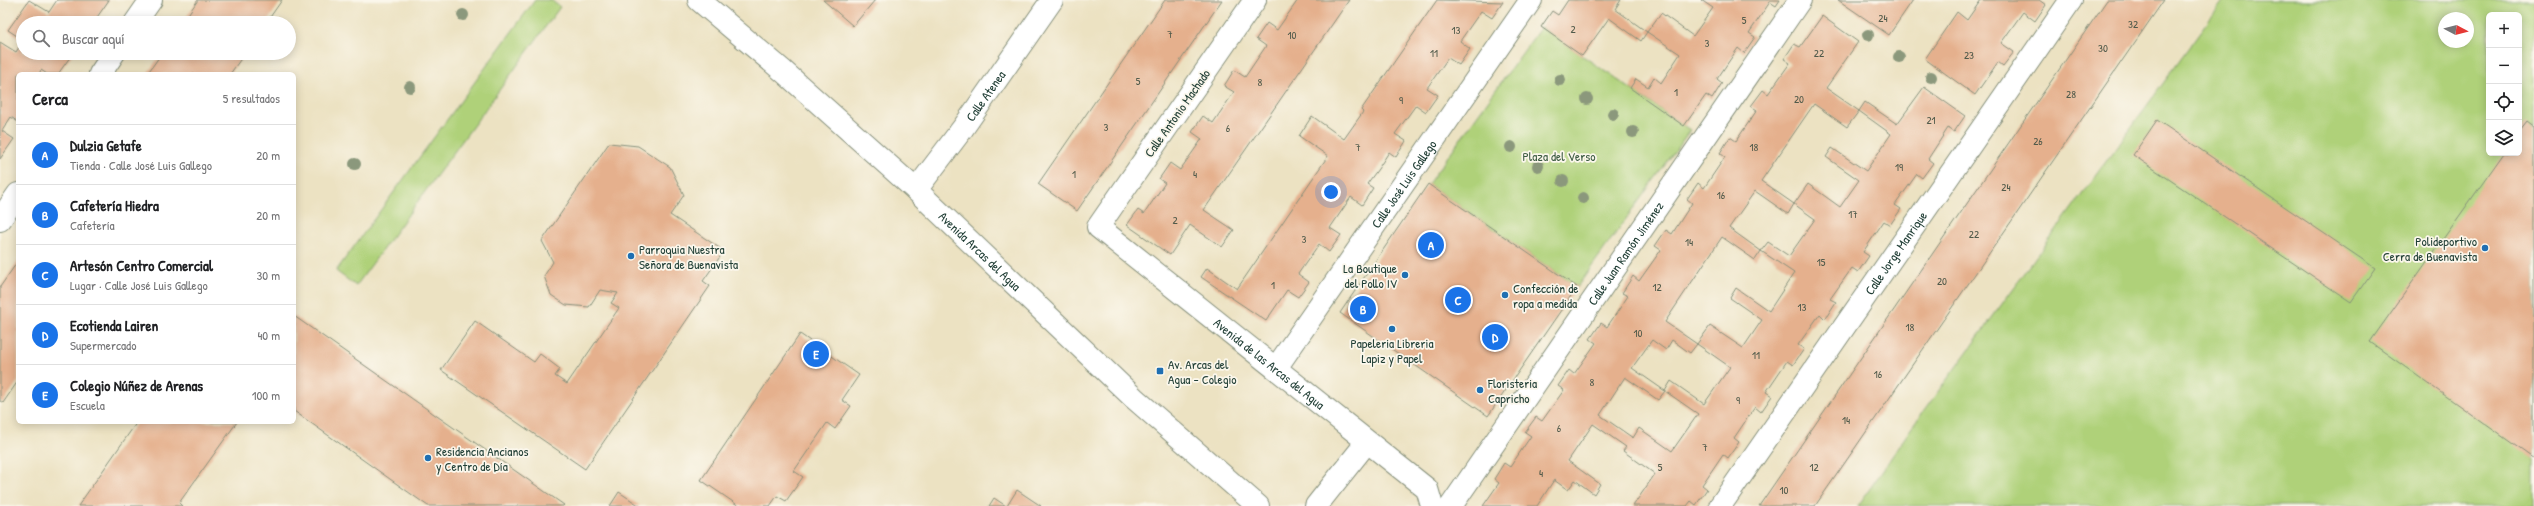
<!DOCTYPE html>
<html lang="es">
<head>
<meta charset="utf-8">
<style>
  :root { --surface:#fff; --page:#f2f2f2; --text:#202124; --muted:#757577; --line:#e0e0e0; --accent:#1a73e8 }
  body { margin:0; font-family:"Patrick Hand",sans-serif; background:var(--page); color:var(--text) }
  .controls { position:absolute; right:12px; top:12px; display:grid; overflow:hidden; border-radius:6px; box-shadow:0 2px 10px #0003 }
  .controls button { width:36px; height:36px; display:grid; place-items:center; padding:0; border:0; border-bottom:1px solid var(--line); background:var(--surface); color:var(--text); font:20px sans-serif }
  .compass { position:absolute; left:2438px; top:12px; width:36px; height:36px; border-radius:50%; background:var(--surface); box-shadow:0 2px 10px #0003; rotate:97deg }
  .you { position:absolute; left:1331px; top:192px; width:14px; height:14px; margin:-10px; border:3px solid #fff; border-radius:50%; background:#1a73e8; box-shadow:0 0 0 6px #1a73e833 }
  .badge { display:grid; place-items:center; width:26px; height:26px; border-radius:50%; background:var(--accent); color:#fff; font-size:13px; font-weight:700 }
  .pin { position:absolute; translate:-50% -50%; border:2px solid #fff; box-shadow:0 1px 4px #0006 }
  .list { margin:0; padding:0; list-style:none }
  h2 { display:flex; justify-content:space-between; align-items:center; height:52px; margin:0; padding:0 16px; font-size:17px }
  h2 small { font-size:13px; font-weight:400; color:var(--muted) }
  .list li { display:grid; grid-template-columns:26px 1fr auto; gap:12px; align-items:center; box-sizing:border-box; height:60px; padding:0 16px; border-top:1px solid var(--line) }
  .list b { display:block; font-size:15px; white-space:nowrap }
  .list p { margin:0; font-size:13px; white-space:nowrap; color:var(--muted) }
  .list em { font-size:13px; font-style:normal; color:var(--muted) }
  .icon { flex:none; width:22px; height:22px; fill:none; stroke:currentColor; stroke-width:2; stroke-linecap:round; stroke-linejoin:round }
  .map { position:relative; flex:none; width:2534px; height:506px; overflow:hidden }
  .search { position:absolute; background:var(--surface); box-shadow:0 2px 10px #0003; left:16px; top:16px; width:280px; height:44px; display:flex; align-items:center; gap:10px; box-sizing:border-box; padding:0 14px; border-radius:22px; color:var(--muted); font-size:15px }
  .panel { position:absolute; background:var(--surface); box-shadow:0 2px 10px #0003; left:16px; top:72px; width:280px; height:352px; border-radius:6px }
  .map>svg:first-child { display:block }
  .green { fill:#afd179; stroke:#678756; fill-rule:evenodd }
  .building { fill:#e5b08d; fill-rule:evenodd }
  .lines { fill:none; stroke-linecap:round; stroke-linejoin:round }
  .minor-casing { stroke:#86907b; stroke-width:24 }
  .tertiary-casing { stroke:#86907b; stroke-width:24 }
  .minor { stroke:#fff; stroke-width:22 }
  .tertiary { stroke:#fff; stroke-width:22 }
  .tree { fill:#8b987c }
  .poi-dot { fill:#1f6fb2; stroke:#fbf7ec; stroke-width:1.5 }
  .labels { text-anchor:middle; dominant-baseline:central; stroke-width:3.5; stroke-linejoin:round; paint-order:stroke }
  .number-label { font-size:11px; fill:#505a4a }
  .street-label { font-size:13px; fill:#1f3d34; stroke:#fbf7ec }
  .park-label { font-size:13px; fill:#3c5b42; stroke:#fbf7ec }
  .poi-label { font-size:13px; fill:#1f3d34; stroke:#fbf7ec; text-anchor:start }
</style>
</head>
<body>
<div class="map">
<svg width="2534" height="506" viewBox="0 0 2534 506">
  <rect width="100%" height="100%" fill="#fbf7ec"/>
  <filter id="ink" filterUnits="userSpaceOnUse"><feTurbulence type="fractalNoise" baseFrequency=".025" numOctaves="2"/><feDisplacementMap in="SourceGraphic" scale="8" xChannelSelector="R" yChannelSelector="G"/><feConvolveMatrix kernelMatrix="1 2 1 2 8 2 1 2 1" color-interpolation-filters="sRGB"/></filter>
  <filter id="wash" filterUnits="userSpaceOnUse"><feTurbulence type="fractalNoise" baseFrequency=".012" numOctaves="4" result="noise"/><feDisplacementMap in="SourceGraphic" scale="16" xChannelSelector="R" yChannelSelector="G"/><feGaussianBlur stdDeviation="0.9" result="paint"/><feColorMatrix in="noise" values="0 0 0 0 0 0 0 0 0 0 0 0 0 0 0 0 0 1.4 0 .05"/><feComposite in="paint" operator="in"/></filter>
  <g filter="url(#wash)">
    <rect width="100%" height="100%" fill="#ece2c2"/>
    <g class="green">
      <polygon points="535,0 551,0 560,7 356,286 336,271"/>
      <path d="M2224 0H2534V506H1858L1910 430ZM2489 15H2519V153H2489ZM2444 18H2468V42H2444Z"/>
      <polygon points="1541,27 1690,130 1577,287 1428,184"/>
    </g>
    <g id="blocks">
      <g class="building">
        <polygon points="29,0 49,12 57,0 109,0 93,23 23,23 23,40 8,30"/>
        <polygon points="198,0 282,0 266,23 182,23"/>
        <polygon points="823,0 875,0 853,26"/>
        <polygon points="1165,0 1222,0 1077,211 1038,184"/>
        <polygon points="1298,0 1349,0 1204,210 1234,230 1222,247 1190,225 1170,255 1127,225 1138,210 1144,214 1165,183 1159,179 1170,163 1180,170 1202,139 1192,132 1203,116 1213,123 1234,92 1224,86 1234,70 1245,77 1266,46 1256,39 1267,23 1277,30"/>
        <polygon points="1437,0 1503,2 1492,18 1481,11 1460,41 1470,49 1459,65 1448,58 1427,88 1438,95 1426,112 1416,105 1395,134 1406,141 1396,157 1389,152 1378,169 1367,184 1373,188 1362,205 1351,197 1330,228 1341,235 1329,252 1319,244 1298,274 1309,282 1298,297 1287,290 1266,321 1201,277 1207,268 1237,289 1328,156 1299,136 1312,116 1344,139 1363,112 1361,110"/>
        <polygon points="1568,0 1621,0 1615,9 1647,32 1641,41 1609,18 1582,56 1541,27 1552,11 1558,15"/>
        <polygon points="1701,0 1780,0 1776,6 1770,2 1749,33 1755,37 1744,53 1738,48 1717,79 1722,83 1712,99 1706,95 1684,126 1630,88 1636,79 1648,87 1654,77 1661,83 1680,54 1647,32 1661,13 1693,36 1713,8"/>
        <polygon points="1838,0 1913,0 1889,35"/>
        <polygon points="1981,0 2039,0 2046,5 2035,21 2023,12 2001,43 2014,52 2003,66 1998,62 1975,95 1925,59 1957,12 1967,20"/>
        <polygon points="2107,0 2164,0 1815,506 1759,506"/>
        <path d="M1822 16 1858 42 1826 88 1859 111 1847 127 1814 104 1761 181 1794 204 1788 214 1755 191 1729 228 1761 251 1755 260 1722 237 1665 322 1697 344 1690 353 1672 340 1666 350 1652 340 1632 368 1665 391 1671 381 1704 404 1730 367 1697 344 1710 326 1743 348 1762 320 1730 298 1736 288 1769 311 1794 273 1761 251 1768 242 1789 256 1815 219 1794 204 1808 184 1840 207 1859 180 1826 157 1832 148 1866 171 1891 134 1859 111 1865 102 1897 124 1924 87 1965 116 1954 132 1948 128 1928 159 1933 163 1922 178 1917 174 1895 205 1901 209 1890 225 1884 221 1863 252 1869 256 1858 272 1852 268 1830 299 1836 302 1825 319 1820 314 1798 345 1804 349 1793 365 1787 361 1766 392 1772 396 1761 412 1755 407 1734 438 1739 442 1728 458 1723 454 1702 485 1707 489 1696 505 1691 501 1687 506H1633L1655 474 1623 451 1626 447 1593 424 1568 461 1600 484 1594 494 1575 480 1568 490 1554 480 1537 506H1483L1499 483 1494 479 1504 463 1510 467 1531 436 1525 432 1536 417 1542 421 1564 390 1558 386 1569 370 1574 374 1596 343 1590 339 1601 323 1607 327 1628 296 1622 293 1633 276 1639 281 1661 250 1655 246 1666 230 1672 234 1692 203 1687 199 1698 183 1704 188 1725 157 1720 153 1730 137 1736 141 1757 110 1751 106 1763 90 1768 94 1790 63 1784 59 1794 44 1800 47ZM1625 377 1658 400 1665 391 1698 414 1672 451 1639 428 1633 438 1600 415Z"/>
        <polygon points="23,41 23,53 73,53 58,74 47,74 41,70 39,74 18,74 18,122 11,117 2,131 14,139 0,159 0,42 16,52"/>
        <polygon points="162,53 245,53 230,74 147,74"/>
        <polygon points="2157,120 2375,268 2351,302 2133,155"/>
        <polygon points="2526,122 2534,128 2534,459 2370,342 2504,153 2519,153 2519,131"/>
        <polygon points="609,143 638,146 670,167 684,195 670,215 724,251 703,281 710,286 585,469 441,370 475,321 534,362 540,354 560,369 555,376 567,384 619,308 611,303 618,293 600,290 589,307 566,305 551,295 544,276 553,262 542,241"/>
        <polygon points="1428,184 1577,287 1488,416 1340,313"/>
        <polygon points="18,261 18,381 3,403 0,401 0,287"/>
        <polygon points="294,316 564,505 563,506 428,506 294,411"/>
        <polygon points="800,334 859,375 842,400 851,406 835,429 827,423 794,471 803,477 786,501 777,496 770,506 739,506 701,480"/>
        <polygon points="137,422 237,422 179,503 182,506 78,506"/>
        <polygon points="1017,490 1041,506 1007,506"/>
        <polygon points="619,492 640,506 610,506"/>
        <polygon points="994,498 1006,506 989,506"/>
      </g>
    </g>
  </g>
  <g filter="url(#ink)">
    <use href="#blocks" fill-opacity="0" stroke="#86907b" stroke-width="1"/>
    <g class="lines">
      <g class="minor-casing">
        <g id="minor">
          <path id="s1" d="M1255 0 1098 227 1427 489 1432 506"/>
          <polyline points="135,23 151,0"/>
          <polyline points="100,74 114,53"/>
          <path id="s2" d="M916 190 963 128 1052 0"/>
          <polyline points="0,220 18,194"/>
          <path id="s3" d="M1276 368 1531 0"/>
          <polyline points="1316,506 1367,442"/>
          <path id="s4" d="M1451 506 1800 0"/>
          <path id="s5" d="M1720 506 2071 0"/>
        </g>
      </g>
      <g class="tertiary-casing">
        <g id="tertiary">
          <path id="s6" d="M699 0 783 71 916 190 1134 398 1258 506"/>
        </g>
      </g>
      <use href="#minor" class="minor"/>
      <use href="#tertiary" class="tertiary"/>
    </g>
    <g class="tree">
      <circle cx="463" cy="15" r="6"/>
      <circle cx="1868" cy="35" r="6"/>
      <circle cx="1899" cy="57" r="6"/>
      <circle cx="1931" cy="77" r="6"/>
      <circle cx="1560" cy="80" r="6"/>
      <circle cx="410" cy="87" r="6"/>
      <circle cx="1587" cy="99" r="6"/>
      <circle cx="1613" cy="114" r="6"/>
      <circle cx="1633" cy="132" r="6"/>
      <circle cx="1511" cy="147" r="6"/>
      <circle cx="355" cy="164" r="6"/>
      <circle cx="1538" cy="166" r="6"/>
      <circle cx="1563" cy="181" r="6"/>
      <circle cx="1583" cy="198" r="6"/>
    </g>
  </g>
  <g class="poi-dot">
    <circle cx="2485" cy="248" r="4"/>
    <circle cx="631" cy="256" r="4"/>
    <circle cx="1405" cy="275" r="4"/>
    <circle cx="1505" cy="295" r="4"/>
    <circle cx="1392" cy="329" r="4"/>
    <rect x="1156" y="367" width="8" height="8" rx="2"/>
    <circle cx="1480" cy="390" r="4"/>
    <circle cx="428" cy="458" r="4"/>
  </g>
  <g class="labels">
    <g class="number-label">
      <text x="1883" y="18">24</text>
      <text x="1744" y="20">5</text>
      <text x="2133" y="24">32</text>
      <text x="1573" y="29">2</text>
      <text x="1456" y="30">13</text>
      <text x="1170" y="34">7</text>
      <text x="1292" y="35">10</text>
      <text x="1707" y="43">3</text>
      <text x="2103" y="48">30</text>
      <text x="1434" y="53">11</text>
      <text x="1819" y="53">22</text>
      <text x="1969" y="55">23</text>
      <text x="1138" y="81">5</text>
      <text x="1260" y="82">8</text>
      <text x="1676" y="92">1</text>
      <text x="2071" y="94">28</text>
      <text x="1799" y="99">20</text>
      <text x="1401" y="100">9</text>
      <text x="1931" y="120">21</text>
      <text x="1106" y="127">3</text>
      <text x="1228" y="128">6</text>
      <text x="2038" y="141">26</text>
      <text x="1358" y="147">7</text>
      <text x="1754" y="147">18</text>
      <text x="1899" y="167">19</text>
      <text x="1074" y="174">1</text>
      <text x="1195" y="174">4</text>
      <text x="2006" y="187">24</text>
      <text x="1721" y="195">16</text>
      <text x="1853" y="214">17</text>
      <text x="1175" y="220">2</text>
      <text x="1974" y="234">22</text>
      <text x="1304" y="239">3</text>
      <text x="1689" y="242">14</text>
      <text x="1821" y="262">15</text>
      <text x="1942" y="281">20</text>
      <text x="1273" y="285">1</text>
      <text x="1657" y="287">12</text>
      <text x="1802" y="307">13</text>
      <text x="1910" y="327">18</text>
      <text x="1638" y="333">10</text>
      <text x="1756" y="355">11</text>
      <text x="1878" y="374">16</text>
      <text x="1592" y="382">8</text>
      <text x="1738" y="400">9</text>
      <text x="1846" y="420">14</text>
      <text x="1559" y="428">6</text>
      <text x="1705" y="447">7</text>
      <text x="1660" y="467">5</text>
      <text x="1814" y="467">12</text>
      <text x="1541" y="473">4</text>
      <text x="1784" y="490">10</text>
    </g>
    <g class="street-label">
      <text stroke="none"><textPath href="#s2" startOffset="117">Calle Atenea</textPath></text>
      <text transform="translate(1177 113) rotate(-55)">Calle Antonio Machado</text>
      <text stroke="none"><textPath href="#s3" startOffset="224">Calle José Luis Gallego</textPath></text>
      <text stroke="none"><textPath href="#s6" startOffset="377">Avenida Arcas del Agua</textPath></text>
      <text stroke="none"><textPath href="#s4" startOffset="307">Calle Juan Ramón Jiménez</textPath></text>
      <text stroke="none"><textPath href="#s5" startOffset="308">Calle Jorge Manrique</textPath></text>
      <text stroke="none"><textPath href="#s1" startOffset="495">Avenida de las Arcas del Agua</textPath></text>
    </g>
    <g class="park-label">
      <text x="1559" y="156">Plaza del Verso</text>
    </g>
    <g class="poi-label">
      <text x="2477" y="241" text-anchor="end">Polideportivo<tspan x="2477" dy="15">Cerra de Buenavista</tspan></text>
      <text x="639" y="249">Parroquia Nuestra<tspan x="639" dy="15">Señora de Buenavista</tspan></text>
      <text x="1397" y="268" text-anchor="end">La Boutique<tspan x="1397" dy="15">del Pollo IV</tspan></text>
      <text x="1513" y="288">Confección de<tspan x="1513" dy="15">ropa a medida</tspan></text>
      <text x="1392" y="343" text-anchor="middle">Papeleria Libreria<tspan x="1392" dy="15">Lapiz y Papel</tspan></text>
      <text x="1168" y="364">Av. Arcas del<tspan x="1168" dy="15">Agua - Colegio</tspan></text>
      <text x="1488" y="383">Floristeria<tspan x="1488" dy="15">Capricho</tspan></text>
      <text x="436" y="451">Residencia Ancianos<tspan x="436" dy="15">y Centro de Día</tspan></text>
    </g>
  </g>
</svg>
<div class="controls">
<button>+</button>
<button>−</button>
<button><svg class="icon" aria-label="locate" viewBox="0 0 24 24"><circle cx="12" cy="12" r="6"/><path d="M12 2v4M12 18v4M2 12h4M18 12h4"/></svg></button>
<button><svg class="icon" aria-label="layers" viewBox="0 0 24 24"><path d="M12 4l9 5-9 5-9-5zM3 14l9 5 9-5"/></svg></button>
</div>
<svg class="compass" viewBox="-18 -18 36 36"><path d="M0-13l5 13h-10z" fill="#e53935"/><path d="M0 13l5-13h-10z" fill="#757577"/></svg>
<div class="you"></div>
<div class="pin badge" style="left:1431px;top:245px">A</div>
<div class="pin badge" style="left:1363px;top:309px">B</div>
<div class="pin badge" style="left:1458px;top:300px">C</div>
<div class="pin badge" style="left:1495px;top:337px">D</div>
<div class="pin badge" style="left:816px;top:354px">E</div>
<div class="search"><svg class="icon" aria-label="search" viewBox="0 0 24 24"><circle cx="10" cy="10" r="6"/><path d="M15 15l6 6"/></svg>Buscar aquí</div>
<section class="panel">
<h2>Cerca<small>5 resultados</small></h2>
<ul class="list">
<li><span class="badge">A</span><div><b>Dulzia Getafe</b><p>Tienda · Calle José Luis Gallego</p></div><em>20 m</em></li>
<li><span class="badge">B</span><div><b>Cafetería Hiedra</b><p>Cafetería</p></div><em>20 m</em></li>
<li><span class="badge">C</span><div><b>Artesón Centro Comercial</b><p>Lugar · Calle José Luis Gallego</p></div><em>30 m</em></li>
<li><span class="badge">D</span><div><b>Ecotienda Lairen</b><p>Supermercado</p></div><em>40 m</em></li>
<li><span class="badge">E</span><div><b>Colegio Núñez de Arenas</b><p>Escuela</p></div><em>100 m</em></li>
</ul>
</section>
</div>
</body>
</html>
